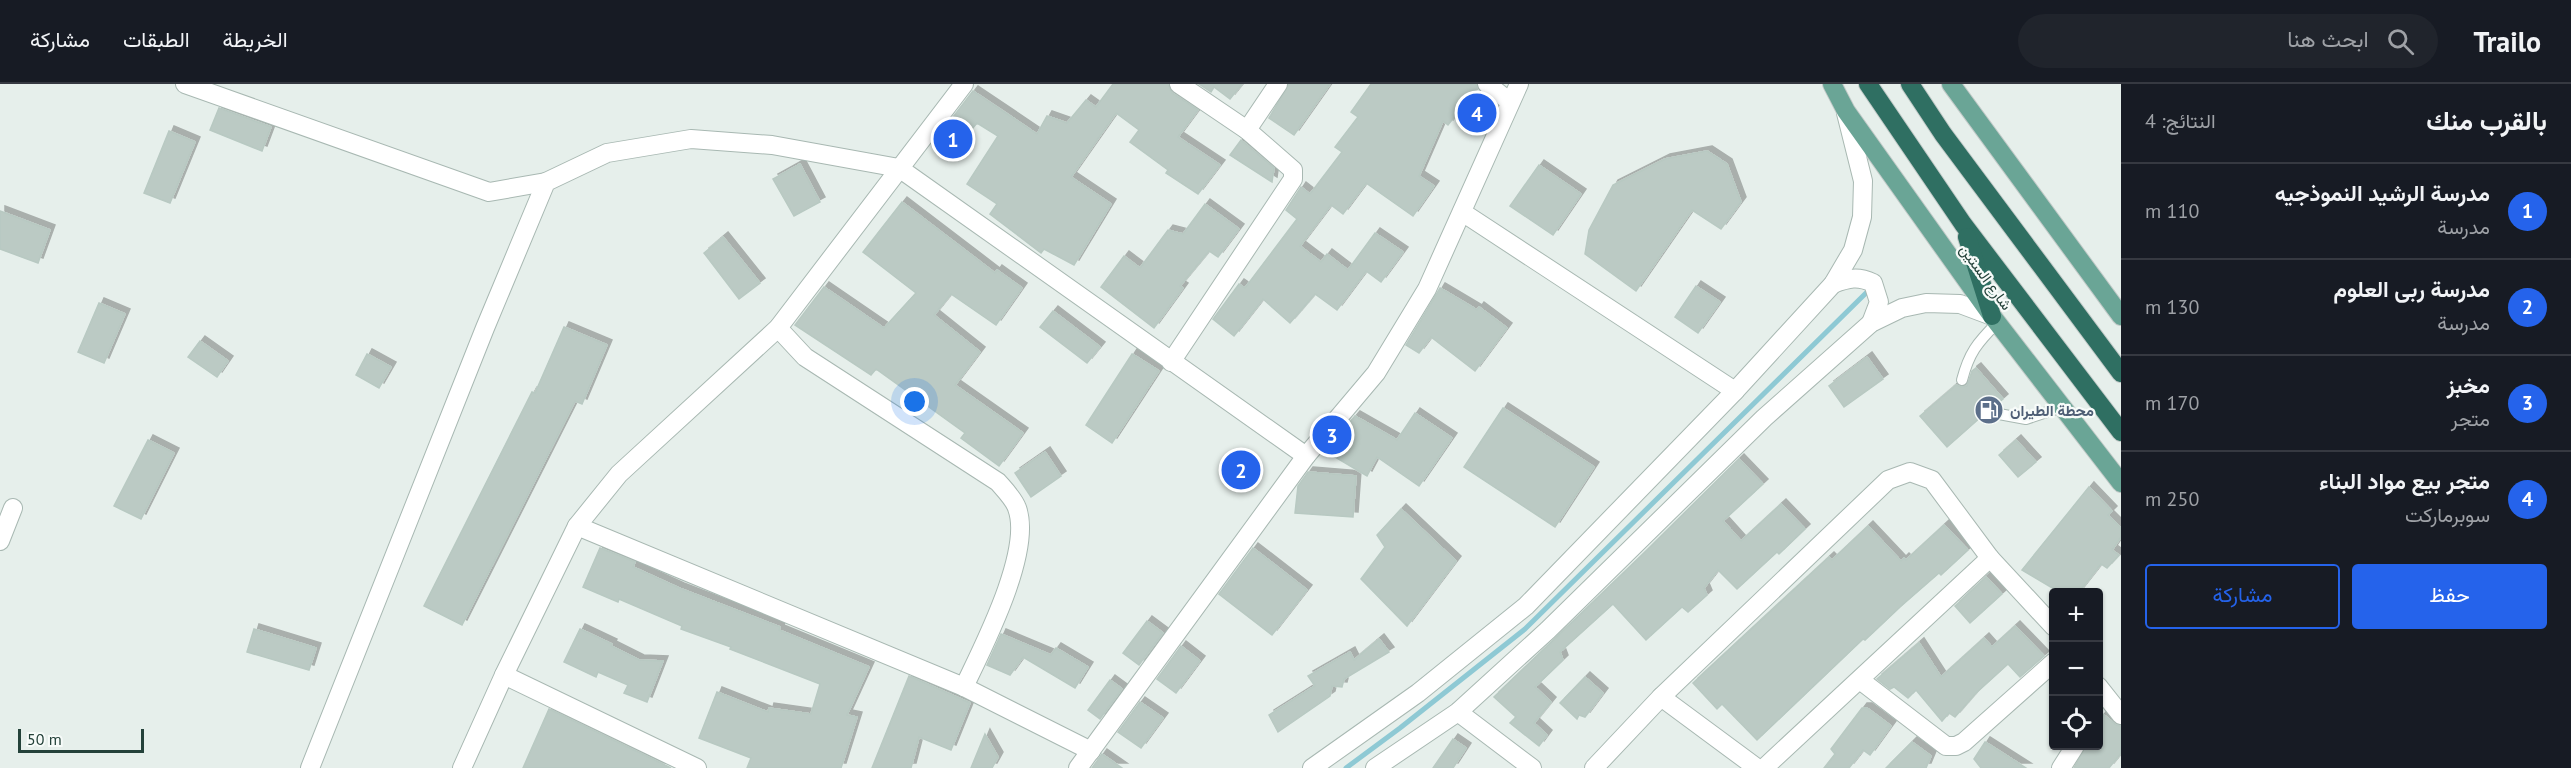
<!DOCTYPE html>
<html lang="ar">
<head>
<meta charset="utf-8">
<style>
  :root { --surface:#171b24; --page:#20242c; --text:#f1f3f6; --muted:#9ea1a6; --line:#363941; --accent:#2563eb }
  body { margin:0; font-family:"PT Sans",Vazirmatn,sans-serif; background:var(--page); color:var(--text); direction:rtl }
  .controls { position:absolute; right:18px; bottom:18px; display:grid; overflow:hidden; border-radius:6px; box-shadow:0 2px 4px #0004 }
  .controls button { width:54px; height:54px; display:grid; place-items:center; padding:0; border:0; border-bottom:2px solid var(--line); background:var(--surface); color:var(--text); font:30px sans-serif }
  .scale { position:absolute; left:18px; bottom:15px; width:126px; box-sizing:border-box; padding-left:6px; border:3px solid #24423a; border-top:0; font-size:16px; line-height:21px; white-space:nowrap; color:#24423a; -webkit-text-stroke:4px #f7fbf9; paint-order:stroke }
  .you { position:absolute; left:915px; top:318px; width:21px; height:21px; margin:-15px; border:4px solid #fff; border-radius:50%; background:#1a73e8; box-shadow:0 0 0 9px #1a73e833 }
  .badge { display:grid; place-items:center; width:39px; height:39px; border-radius:50%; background:var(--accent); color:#fff; font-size:20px; font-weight:700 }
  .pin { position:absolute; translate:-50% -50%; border:3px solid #fff; box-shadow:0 2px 6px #0006 }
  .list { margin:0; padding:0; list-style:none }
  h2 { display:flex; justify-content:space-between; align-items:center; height:78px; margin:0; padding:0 24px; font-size:26px }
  h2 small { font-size:20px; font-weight:400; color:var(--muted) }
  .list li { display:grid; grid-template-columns:39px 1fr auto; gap:18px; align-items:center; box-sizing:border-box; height:96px; padding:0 24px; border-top:2px solid var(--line) }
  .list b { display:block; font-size:22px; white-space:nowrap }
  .list p { margin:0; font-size:20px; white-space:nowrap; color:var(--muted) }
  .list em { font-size:20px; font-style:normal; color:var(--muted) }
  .actions { display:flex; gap:12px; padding:18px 24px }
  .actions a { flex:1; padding:14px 0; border:2px solid var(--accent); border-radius:6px; text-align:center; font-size:21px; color:var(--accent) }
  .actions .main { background:var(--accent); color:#fff }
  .icon { flex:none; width:33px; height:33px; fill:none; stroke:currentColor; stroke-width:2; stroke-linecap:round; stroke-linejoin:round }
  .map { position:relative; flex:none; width:2121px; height:684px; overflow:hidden; direction:ltr }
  header { display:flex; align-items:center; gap:36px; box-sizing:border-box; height:84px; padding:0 30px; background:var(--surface); border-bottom:2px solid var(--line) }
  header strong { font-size:28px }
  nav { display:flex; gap:33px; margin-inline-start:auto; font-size:21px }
  .search { width:420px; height:54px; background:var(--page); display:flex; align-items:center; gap:15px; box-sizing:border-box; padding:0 21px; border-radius:33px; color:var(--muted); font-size:22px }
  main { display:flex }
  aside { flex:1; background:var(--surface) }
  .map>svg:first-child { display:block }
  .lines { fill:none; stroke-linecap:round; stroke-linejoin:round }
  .stream { stroke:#8ec9d4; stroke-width:5 }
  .building { fill:#bbcac4; stroke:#b8c9c2; stroke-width:1.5; filter:url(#shadow) }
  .lane-casing { stroke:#a8b8b2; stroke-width:12 }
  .street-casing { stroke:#a8b8b2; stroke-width:20 }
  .primary-casing { stroke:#c2cac8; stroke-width:20 }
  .highway-casing { stroke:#c2cac8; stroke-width:20 }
  .lane { stroke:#fff; stroke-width:10 }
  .street { stroke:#fff; stroke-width:18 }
  .primary { stroke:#6aa596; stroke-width:18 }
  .highway { stroke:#2f6f62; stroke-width:18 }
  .labels { text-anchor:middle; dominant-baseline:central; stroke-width:4.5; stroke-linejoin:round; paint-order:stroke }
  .street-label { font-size:15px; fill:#24423a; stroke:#f7fbf9 }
  .service-label { font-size:15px; font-weight:bold; fill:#4e5e75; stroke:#f7fbf9; text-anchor:start }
</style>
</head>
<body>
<header>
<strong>Trailo</strong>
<div class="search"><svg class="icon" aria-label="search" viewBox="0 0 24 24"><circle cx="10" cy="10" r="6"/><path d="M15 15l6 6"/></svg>ابحث هنا</div>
<nav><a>الخريطة</a><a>الطبقات</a><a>مشاركة</a></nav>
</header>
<main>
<aside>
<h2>بالقرب منك<small>النتائج: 4</small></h2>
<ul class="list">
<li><span class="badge">1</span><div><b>مدرسة الرشيد النموذجيه</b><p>مدرسة</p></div><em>110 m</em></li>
<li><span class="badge">2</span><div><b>مدرسة ربى العلوم</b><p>مدرسة</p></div><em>130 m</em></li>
<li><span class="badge">3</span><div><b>مخبز</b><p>متجر</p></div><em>170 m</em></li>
<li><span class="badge">4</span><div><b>متجر بيع مواد البناء</b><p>سوبرماركت</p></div><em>250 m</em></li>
</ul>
<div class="actions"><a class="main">حفظ</a><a>مشاركة</a></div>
</aside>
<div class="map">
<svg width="2121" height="684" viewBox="0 0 2121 684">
  <defs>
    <filter id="shadow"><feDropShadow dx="5" dy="-5" stdDeviation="0" flood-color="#0004"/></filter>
  </defs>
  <rect width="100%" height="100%" fill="#e6efeb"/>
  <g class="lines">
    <polyline class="stream" points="1346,684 1400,644 1525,545 1866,209"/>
  </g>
  <g class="building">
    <polygon points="1113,0 1168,0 1172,9 1198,26 1178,53 1220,81 1198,110 1166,89 1168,86 1130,58 1139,46 1116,29 1071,93 1111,120 1074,181 1044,165 1041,169 990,130 997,120 967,100 998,52 977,39 972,45 953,33 973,7 1037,50 1047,32 1067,39 1086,16 1096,23"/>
    <polygon points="1199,0 1242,0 1230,15 1214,3 1211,8"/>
    <polygon points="1289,0 1330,0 1294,51 1269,34"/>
    <polygon points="1371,0 1476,0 1477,4 1448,41 1443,37 1419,92 1434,102 1413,132 1366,99 1343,130 1331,121 1300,162 1321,178 1327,170 1348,186 1375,149 1403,168 1381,198 1366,187 1337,226 1315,210 1290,239 1263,215 1234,252 1213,235 1239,200 1245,204 1297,135 1286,126 1301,103 1310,110 1342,68 1335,63 1358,33 1351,28"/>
    <polygon points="219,24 271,43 262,67 210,46"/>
    <polygon points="169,47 195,58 170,119 144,109"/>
    <polygon points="1241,56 1274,84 1272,98 1230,71"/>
    <polygon points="1707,67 1727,80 1741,118 1721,145 1692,126 1636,207 1585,170 1589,146 1613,101 1665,75"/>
    <polygon points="800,80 820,118 794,132 773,95"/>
    <polygon points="1539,81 1581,110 1553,151 1510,122"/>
    <polygon points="902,118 995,189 997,186 1022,204 996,241 951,210 934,231 980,268 955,301 1023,349 999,382 961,354 965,349 876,285 871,291 795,241 824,203 884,244 916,209 863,168"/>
    <polygon points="1205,120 1239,145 1218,173 1209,167 1180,202 1183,204 1154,244 1101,203 1124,172 1140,184 1168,146 1183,150"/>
    <polygon points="0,127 50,146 38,179 0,165"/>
    <polygon points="723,153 760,199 739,215 704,169"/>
    <polygon points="1696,202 1720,218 1698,249 1675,233"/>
    <polygon points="1440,204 1477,226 1479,223 1507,244 1475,287 1431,253 1419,269 1406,261"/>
    <polygon points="99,219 125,230 104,279 78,268"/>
    <polygon points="1053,227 1100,263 1087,279 1040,243"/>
    <polygon points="564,243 607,261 582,320 575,317 462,541 424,522 532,308 535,309"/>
    <polygon points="200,257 228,277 217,293 188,273"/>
    <polygon points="367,270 391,283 379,304 356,291"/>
    <polygon points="1132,270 1159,287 1112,359 1086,341"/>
    <polygon points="1867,273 1883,295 1844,323 1829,302"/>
    <polygon points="1976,284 2003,315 1995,322 1983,323 1981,327 1982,332 1947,363 1920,332 1956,301 1961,303 1967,302 1972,287"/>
    <polygon points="1503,324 1594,383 1555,443 1464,383"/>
    <polygon points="1415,329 1452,354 1419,402 1377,373 1367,392 1325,367 1355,332 1397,356"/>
    <polygon points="148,356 174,369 141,435 114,422"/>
    <polygon points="2016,356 2036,378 2018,393 1999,371"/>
    <polygon points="1045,368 1061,392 1031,413 1015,389"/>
    <polygon points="1739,375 1763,400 1723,437 1741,457 1781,420 1805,445 1779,470 1777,468 1737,505 1718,486 1704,504 1707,511 1688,528 1682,523 1646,556 1613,520 1560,568 1563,576 1535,603 1551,618 1534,639 1547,651 1539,662 1510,639 1516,633 1494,613 1640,473"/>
    <polygon points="1308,388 1356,392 1353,433 1295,429 1298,402"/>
    <polygon points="2089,403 2112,427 2108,431 2121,444 2121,453 2112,466 2119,471 2107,484 2101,480 2079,508 2059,508 2022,486"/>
    <polygon points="1401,425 1456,477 1407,542 1361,495 1385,463 1377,451"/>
    <polygon points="1944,441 1968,466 1941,491 1939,489 1900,523 1865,556 1863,555 1757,656 1722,620 1717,625 1693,599 1829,473 1832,476 1868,442 1901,477 1904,474 1906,476"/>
    <polygon points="600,464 635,478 633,483 679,504 780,543 779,546 869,583 847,631 857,633 841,684 747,684 751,674 699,654 717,608 768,628 769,624 811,630 820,600 730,565 731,563 681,545 682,542 619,515 618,518 583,503"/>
    <polygon points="1253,464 1307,506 1272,551 1219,510"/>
    <polygon points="1986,493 2002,510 1970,539 1955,522"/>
    <polygon points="1147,537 1163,549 1139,581 1123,569"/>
    <polygon points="2015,542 2044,572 2020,593 2008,580 1975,610 1955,633 1949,629 1942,637 1916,606 1908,614 1894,603 1890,605 1877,595 1919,559 1941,593 1984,554 1992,563"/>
    <polygon points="254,545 316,564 309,586 247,568"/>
    <polygon points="580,545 612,560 611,562 639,576 663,577 647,618 624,609 628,601 598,588 596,593 564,578"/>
    <polygon points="1001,550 1051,571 1056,564 1088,583 1075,604 1023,573 1010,591 987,581"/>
    <polygon points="1379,555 1389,568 1344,595 1342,603 1332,602 1330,612 1278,648 1269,631 1315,602 1308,592 1350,568 1354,576"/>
    <polygon points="1181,562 1200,577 1176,609 1157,595"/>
    <polygon points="909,592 970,619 951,666 919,653 911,684 872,684"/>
    <polygon points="1585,593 1603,609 1585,633 1579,631 1577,635 1560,619"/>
    <polygon points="1110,596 1122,605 1100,635 1088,626"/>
    <polygon points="1140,618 1163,634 1141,664 1118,648"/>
    <polygon points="1862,624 1867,624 1891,642 1870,671 1863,666 1849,684 1824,684 1835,670 1831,665"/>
    <polygon points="549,625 671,684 523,684"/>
    <polygon points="2103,630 2116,641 2121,642 2121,669 2109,684 2074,684 2086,662 2098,662 2098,637"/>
    <polygon points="985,650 998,673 992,684 971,684"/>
    <polygon points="1453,655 1466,664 1453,684 1433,684"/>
    <polygon points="1912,658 1931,672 1926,684 1886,684"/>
    <polygon points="1985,658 2026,684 1981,684 1974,675"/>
    <polygon points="1102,670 1122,684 1092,684"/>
  </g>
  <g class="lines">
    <g class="lane-casing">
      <g id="lane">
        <path d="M1962 296C1969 269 1977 259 1997 239"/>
        <polyline points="1988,328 2026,335 2062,323"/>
      </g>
    </g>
    <g class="street-casing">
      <g id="street">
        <polyline points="185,0 489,108 546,98"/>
        <polyline points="1487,0 1510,18"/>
        <polyline points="1247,46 1278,0"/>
        <polyline points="1462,128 1735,307"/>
        <path d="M1833 200C1849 194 1858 192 1873 199L1879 218 1871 239"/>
        <path d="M778 244 805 273 998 398C1004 405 1014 415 1017 424 1033 467 983 563 964 603"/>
        <polyline points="1171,278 1293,95 1293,86 1247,46 1179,0"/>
        <polyline points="577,442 964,603 1091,667"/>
        <polyline points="0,457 13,424"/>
        <polyline points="504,591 697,684"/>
        <polyline points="1860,596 1946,662 1956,662 1964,658 2054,578"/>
        <polyline points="2098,602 2121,631"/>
        <polyline points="1661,613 1757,684"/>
        <polyline points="1458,628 1532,684"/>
        <polyline points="310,684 485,244 546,98 607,69 691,55 772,61 899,84 1306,372"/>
        <polyline points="462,684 504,591 577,442 619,390 778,244 964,0"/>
        <polyline points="1078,684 1306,372 1376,289 1427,205 1519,0"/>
        <polyline points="1312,684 1418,609 1526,522 1735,307 1833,200 1853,166 1862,133 1863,97 1846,29"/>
        <polyline points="1375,684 1458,628 1548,546 1764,334 1871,239 1902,224 1926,219 1960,220 1992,232"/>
        <polyline points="1594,684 1661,613 1888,396 1910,388 1932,396 1990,474 2054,543"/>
        <polyline points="1764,684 1990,474"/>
        <polyline points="2061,684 2075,662"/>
      </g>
    </g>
    <g class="primary-casing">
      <g id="primary">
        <polyline points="1832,0 1846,27 1992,232 2121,399"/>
        <polyline points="1951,0 2121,232"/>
      </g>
    </g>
    <g class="highway-casing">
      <g id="highway">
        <polyline points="1868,0 1963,140 2121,348"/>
        <polyline points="1910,0 1943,50 2121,289"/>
        <polyline points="1967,153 1992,232"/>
      </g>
    </g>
    <use href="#lane" class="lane"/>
    <use href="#street" class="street"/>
    <use href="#primary" class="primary"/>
    <use href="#highway" class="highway"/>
  </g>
  <defs>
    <g id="fuel-disc" transform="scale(1.5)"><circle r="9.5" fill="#5c6f8a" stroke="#f7fbf9"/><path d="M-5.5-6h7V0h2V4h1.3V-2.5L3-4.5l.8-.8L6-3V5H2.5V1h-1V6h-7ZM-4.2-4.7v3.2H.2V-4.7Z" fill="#fff"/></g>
  </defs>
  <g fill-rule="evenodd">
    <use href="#fuel-disc" x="1989" y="326"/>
  </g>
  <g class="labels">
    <g class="street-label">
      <text transform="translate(1986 193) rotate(54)">شارع الستين</text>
    </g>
    <g class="service-label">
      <text x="2010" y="326">محطة الطيران</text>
    </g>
  </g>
</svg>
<div class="controls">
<button>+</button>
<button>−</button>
<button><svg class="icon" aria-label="locate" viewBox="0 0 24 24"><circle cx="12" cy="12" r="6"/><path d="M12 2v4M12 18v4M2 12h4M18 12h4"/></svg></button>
</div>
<div class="scale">50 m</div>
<div class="you"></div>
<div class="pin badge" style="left:953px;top:55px">1</div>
<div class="pin badge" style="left:1241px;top:386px">2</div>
<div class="pin badge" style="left:1332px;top:351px">3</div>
<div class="pin badge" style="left:1477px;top:29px">4</div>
</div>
</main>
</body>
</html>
